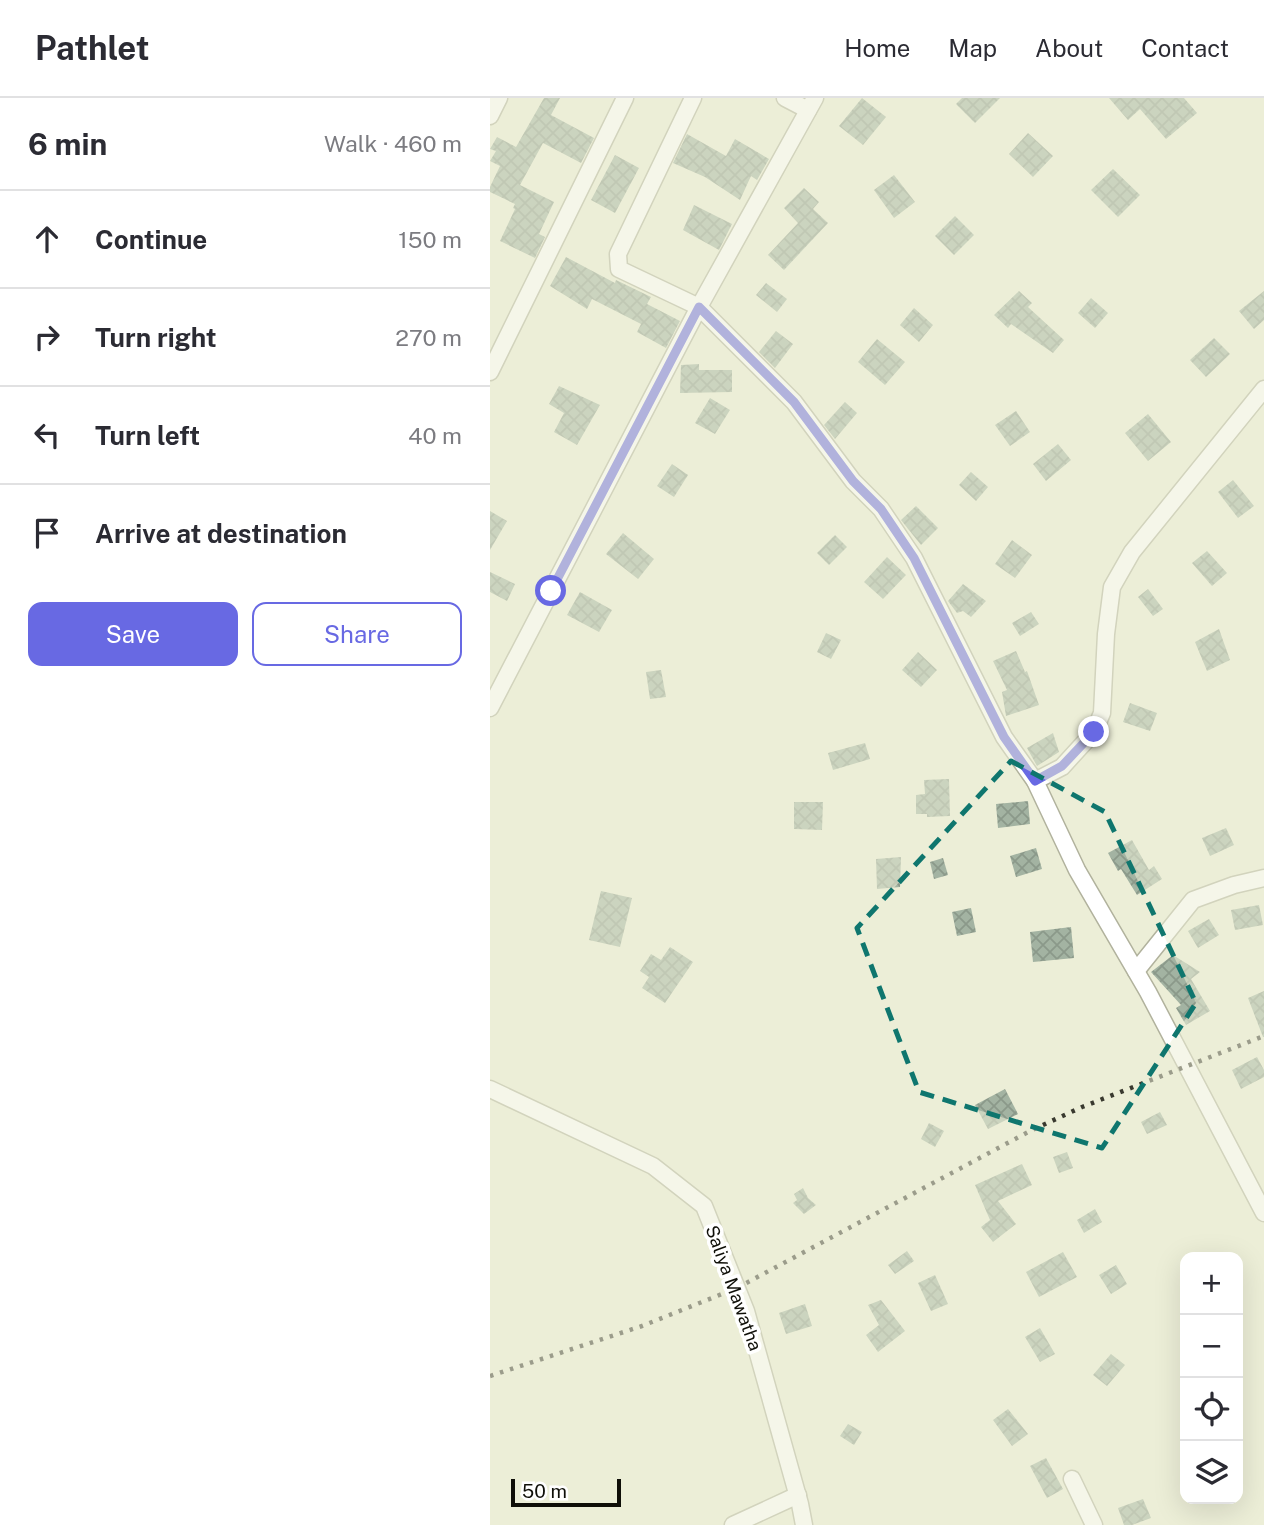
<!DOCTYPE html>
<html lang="en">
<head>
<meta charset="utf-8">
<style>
  :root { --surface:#fff; --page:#f7f7f7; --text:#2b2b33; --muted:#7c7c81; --line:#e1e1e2; --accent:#6869e3 }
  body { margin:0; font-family:"Public Sans",sans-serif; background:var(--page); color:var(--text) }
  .controls { position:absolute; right:21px; bottom:21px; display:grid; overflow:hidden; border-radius:14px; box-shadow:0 7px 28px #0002 }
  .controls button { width:63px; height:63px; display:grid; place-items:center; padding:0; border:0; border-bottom:2px solid var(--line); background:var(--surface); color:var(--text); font:35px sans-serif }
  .scale { position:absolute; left:21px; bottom:18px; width:110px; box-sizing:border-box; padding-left:7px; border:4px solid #0f0f08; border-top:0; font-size:19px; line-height:24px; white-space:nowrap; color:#0f0f08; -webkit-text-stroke:5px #fff; paint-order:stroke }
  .stop { position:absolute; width:21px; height:21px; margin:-16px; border:5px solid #6869e3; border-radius:50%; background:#fff }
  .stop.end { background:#6869e3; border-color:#fff; box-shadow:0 2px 7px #0008 }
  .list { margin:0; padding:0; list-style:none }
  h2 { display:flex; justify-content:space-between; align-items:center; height:91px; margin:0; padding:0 28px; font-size:30px }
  h2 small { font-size:23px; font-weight:400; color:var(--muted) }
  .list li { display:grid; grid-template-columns:46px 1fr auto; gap:21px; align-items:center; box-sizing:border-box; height:98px; padding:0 28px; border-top:2px solid var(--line) }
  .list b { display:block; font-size:26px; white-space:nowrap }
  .list em { font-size:23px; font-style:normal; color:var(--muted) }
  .actions { display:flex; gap:14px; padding:21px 28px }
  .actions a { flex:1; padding:16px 0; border:2px solid var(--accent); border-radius:14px; text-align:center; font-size:24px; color:var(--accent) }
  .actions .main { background:var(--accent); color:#fff }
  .icon { flex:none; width:38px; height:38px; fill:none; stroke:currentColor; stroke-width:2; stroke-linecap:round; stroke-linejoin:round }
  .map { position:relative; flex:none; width:774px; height:1427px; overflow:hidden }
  header { display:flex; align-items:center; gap:42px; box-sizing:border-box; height:98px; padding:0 35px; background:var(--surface); border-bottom:2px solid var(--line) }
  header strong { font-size:33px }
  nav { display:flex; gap:38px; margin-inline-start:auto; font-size:24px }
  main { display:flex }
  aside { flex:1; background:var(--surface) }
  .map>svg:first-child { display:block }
  .building { fill:url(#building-cross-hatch) }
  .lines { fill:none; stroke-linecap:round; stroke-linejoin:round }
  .minor-casing { stroke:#b1b29d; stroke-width:19 }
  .minor { stroke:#fff; stroke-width:16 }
  .rail { stroke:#39392f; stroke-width:4.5; stroke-dasharray:3.5 7; stroke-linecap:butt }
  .route { stroke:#6869e3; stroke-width:9 }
  .marked { fill:none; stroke:#0f766e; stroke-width:5; stroke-dasharray:14 9; stroke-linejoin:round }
  .labels { text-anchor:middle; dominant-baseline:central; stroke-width:7; stroke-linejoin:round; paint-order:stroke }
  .street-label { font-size:18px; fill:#0f0f08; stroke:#fff }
</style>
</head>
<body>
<header>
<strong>Pathlet</strong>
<nav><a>Home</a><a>Map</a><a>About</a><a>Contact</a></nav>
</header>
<main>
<aside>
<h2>6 min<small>Walk · 460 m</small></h2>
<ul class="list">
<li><svg class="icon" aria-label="ahead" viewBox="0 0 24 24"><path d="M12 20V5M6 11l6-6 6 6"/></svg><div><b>Continue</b></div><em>150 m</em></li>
<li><svg class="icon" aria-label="right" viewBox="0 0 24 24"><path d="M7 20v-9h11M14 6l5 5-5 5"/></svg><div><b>Turn right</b></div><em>270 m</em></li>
<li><svg class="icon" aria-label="left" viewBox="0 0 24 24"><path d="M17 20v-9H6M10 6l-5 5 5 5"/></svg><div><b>Turn left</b></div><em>40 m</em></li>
<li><svg class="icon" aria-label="arrive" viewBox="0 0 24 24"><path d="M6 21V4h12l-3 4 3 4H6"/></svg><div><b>Arrive at destination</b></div></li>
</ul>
<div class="actions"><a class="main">Save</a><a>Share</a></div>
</aside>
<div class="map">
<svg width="774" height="1427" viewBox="0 0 774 1427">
  <defs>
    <pattern id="building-cross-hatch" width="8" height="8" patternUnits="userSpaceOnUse" patternTransform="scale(1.75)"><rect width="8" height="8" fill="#a3b3a2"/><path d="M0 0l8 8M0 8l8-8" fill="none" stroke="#8b998a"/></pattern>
  </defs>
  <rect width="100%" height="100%" fill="#eceed7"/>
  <g class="building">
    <polygon points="54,0 70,0 61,17 104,40 91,65 53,45 30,87 64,104 49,136 55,139 45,160 10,143 25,111 23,110 25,106 0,94 0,89 10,68 0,63 6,53 0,51 7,39 26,49"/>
    <polygon points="372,0 396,19 373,47 349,28"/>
    <polygon points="472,0 510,0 485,25 466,6"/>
    <polygon points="619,0 694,0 707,15 676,41 650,11 638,22"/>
    <polygon points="538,35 563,58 543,79 519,56"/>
    <polygon points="197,36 236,58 245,41 279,61 267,82 261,78 250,102 215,79 183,65"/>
    <polygon points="125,57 149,70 125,115 101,102"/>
    <polygon points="623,71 650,97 628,119 601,92"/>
    <polygon points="404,77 425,104 404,120 384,92"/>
    <polygon points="314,90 329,104 323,111 338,125 294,172 278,157 308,125 294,110"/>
    <polygon points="204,107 242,126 229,152 193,132"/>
    <polygon points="465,118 484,137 464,157 445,138"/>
    <polygon points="76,159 125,185 126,182 161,199 157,206 190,223 176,250 147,234 151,226 102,201 97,211 60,188"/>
    <polygon points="276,185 297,201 287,214 266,197"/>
    <polygon points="529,193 542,205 538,209 574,242 563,255 521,226 518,230 504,217"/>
    <polygon points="774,193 774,222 764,231 749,213"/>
    <polygon points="601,200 618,215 605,230 588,215"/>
    <polygon points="424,210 443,227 429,244 410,227"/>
    <polygon points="286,233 303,246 285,270 269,254"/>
    <polygon points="724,240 740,256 716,279 700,262"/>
    <polygon points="387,241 415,264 395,287 368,264"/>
    <polygon points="209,266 209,272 242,272 242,294 190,295 191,267"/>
    <polygon points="69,288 110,307 87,347 64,334 74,315 59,306"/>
    <polygon points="220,300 240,312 225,336 205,325"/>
    <polygon points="355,304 367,315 345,341 334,327"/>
    <polygon points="526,313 540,334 520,348 505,327"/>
    <polygon points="658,316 681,344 658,363 635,335"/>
    <polygon points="568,346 581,362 556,383 543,366"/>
    <polygon points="182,366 198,377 184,399 167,388"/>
    <polygon points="481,374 498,389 486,403 469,387"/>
    <polygon points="743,382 764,408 748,420 728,394"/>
    <polygon points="426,408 448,430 431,447 411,422"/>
    <polygon points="0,413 17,423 0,452"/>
    <polygon points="133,435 164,461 148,481 116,456"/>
    <polygon points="345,437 357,449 339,467 327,455"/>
    <polygon points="522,442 542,457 525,480 505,466"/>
    <polygon points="717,453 737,475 722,488 702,465"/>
    <polygon points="397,459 416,477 393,501 374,484"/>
    <polygon points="0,474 25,486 17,503 0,494"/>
    <polygon points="473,486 496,503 481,519 473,513 467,515 458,503"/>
    <polygon points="658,491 673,511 663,518 648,499"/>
    <polygon points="90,494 122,512 109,534 77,517"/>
    <polygon points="541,514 549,526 530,538 522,525"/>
    <polygon points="729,531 740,562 717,573 705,544"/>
    <polygon points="336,535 351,542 341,561 327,554"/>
    <polygon points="526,553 535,574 537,573 549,607 516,618 512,594 517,592 503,563"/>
    <polygon points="428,554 447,572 431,589 412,572"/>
    <polygon points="171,572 176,599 160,601 156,574"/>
    <polygon points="640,605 667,615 660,633 633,624"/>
    <polygon points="563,635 569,654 547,668 537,650"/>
    <polygon points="375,645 380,661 343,672 338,655"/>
    <polygon points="459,681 460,718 437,719 437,716 426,716 426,697 435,696 434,682"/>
    <polygon points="538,703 540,726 508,730 506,706"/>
    <polygon points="304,704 333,704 332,732 304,731"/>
    <polygon points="736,730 744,747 720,758 712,740"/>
    <polygon points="642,742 659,772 664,768 672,781 647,797 631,771 628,773 618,755"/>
    <polygon points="546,750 552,771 526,779 520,758"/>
    <polygon points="411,759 410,789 387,791 386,761"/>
    <polygon points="453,760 458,777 444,781 440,764"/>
    <polygon points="111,793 142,800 130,849 99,842"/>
    <polygon points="769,807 773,827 745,832 741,812"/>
    <polygon points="481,810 486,834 467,838 462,814"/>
    <polygon points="719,821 729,837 708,850 698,833"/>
    <polygon points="581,829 584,860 543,864 540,834"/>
    <polygon points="180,849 203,864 175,905 152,890 159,879 150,873 161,856 171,862"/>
    <polygon points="683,857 710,874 701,881 720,913 696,927 686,910 691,907 661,874"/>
    <polygon points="774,893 774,939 773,939 758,900"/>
    <polygon points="767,959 774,972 774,979 751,991 742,972"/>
    <polygon points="515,991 528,1016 498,1031 485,1007"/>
    <polygon points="670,1014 677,1027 657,1036 651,1024"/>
    <polygon points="439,1025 454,1033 445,1049 431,1041"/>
    <polygon points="577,1054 583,1070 569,1075 563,1059"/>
    <polygon points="532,1066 542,1087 508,1103 526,1126 503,1144 491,1129 500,1122 485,1087"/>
    <polygon points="313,1090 318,1100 326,1107 314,1116 303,1105 307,1102 304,1096"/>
    <polygon points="605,1111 612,1124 594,1135 587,1122"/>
    <polygon points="417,1153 424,1163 405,1176 398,1167"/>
    <polygon points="573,1154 587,1179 549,1199 536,1174"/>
    <polygon points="626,1167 637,1186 621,1196 609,1177"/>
    <polygon points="445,1177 458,1206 441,1213 428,1185"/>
    <polygon points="391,1202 415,1233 388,1254 376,1237 389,1227 378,1207"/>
    <polygon points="315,1206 322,1228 296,1236 289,1215"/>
    <polygon points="550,1230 565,1256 550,1264 535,1239"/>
    <polygon points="621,1256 635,1267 617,1288 603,1277"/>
    <polygon points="518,1311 538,1336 522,1348 503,1322"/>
    <polygon points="358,1326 372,1334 364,1347 350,1338"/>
    <polygon points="556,1360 573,1391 557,1400 540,1368"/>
    <polygon points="653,1401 661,1420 642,1427 634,1427 628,1410"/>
  </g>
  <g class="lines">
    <g class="minor-casing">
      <g id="minor">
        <polyline points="203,0 128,156 129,171 209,209 304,304 363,383 391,411 424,460 514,639 545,683 587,772 658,894 774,1115"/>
        <polyline points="295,0 318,12"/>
        <polyline points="0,18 9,0"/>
        <polyline points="0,274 135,0"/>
        <polyline points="0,610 209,209 325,0"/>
        <polyline points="545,683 572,669 604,634 612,615 616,536 622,489 642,454 774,291"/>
        <polyline points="646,873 703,802 744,787 774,780"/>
        <polyline points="0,991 163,1068 214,1108 256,1213 310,1406 314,1427"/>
        <polyline points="582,1381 604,1427"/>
        <polyline points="243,1427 308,1397"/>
      </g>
    </g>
    <use href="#minor" class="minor"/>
    <polyline class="rail" points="0,1278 152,1228 247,1190 540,1033 592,1009 774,938"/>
  </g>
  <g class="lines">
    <polyline class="route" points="61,493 209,209 304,304 363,383 391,411 424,460 514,639 545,683 572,668 604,634"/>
  </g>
  <path d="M0 0H774V1427H0ZM521 663 615 714 706 905 612 1050 429 994 367 830Z" fill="#eceed7" fill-opacity=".55" fill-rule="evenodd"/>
  <path class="marked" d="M521 663 615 714 706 905 612 1050 429 994 367 830Z"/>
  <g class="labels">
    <g class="street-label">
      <text transform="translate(244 1190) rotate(70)">Saliya Mawatha</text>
    </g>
  </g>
</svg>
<div class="controls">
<button>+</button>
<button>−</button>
<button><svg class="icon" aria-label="locate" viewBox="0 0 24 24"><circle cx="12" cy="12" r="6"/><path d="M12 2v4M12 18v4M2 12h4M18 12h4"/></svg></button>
<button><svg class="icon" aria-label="layers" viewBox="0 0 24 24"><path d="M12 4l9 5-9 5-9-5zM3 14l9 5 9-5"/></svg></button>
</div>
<div class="scale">50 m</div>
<div class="stop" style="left:61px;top:493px"></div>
<div class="stop end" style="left:604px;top:634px"></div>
</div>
</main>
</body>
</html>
